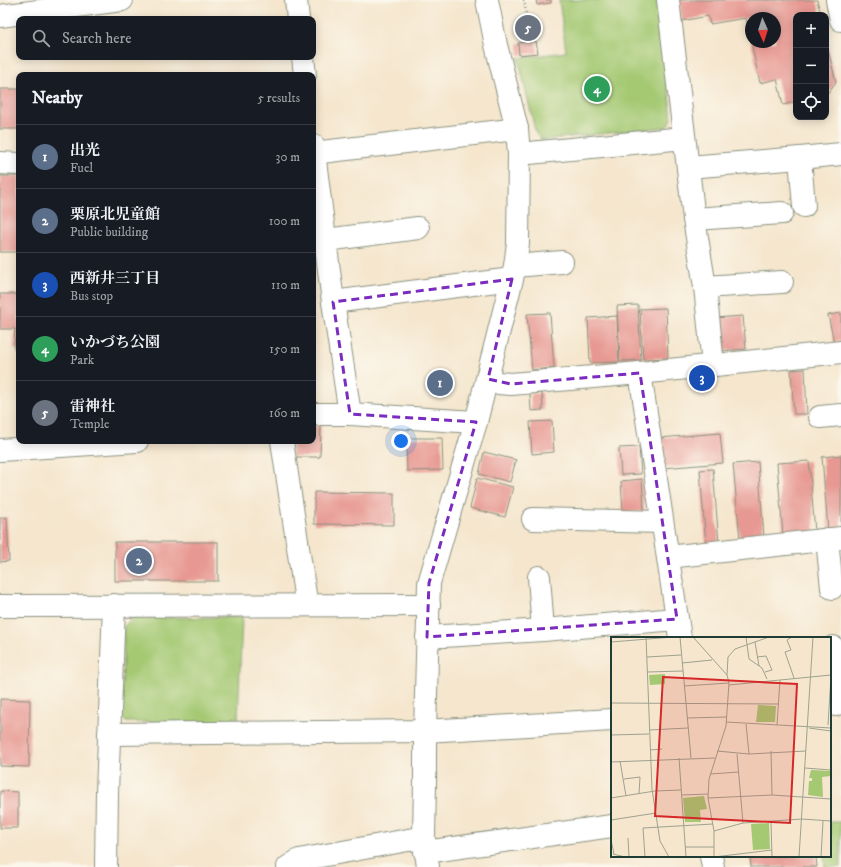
<!DOCTYPE html>
<html lang="en">
<head>
<meta charset="utf-8">
<style>
  :root { --surface:#171b24; --page:#20242c; --text:#f1f3f6; --muted:#9ea1a6; --line:#363941; --accent:#d93025 }
  body { margin:0; font-family:"IM FELL DW Pica","Noto Serif JP",serif; background:var(--page); color:var(--text) }
  .controls { position:absolute; right:12px; top:12px; display:grid; overflow:hidden; border-radius:8px; box-shadow:0 2px 10px #0003 }
  .controls button { width:36px; height:36px; display:grid; place-items:center; padding:0; border:0; border-bottom:1px solid var(--line); background:var(--surface); color:var(--text); font:20px sans-serif }
  .compass { position:absolute; left:745px; top:12px; width:36px; height:36px; border-radius:50%; background:var(--surface); box-shadow:0 2px 10px #0003; rotate:177deg }
  .you { position:absolute; left:401px; top:441px; width:14px; height:14px; margin:-10px; border:3px solid #fff; border-radius:50%; background:#1a73e8; box-shadow:0 0 0 6px #1a73e833 }
  .badge { display:grid; place-items:center; width:26px; height:26px; border-radius:50%; background:var(--accent); color:#fff; font-size:13px; font-weight:700 }
  .pin { position:absolute; translate:-50% -50%; border:2px solid #fff; box-shadow:0 1px 4px #0006 }
  .list { margin:0; padding:0; list-style:none }
  h2 { display:flex; justify-content:space-between; align-items:center; height:52px; margin:0; padding:0 16px; font-size:17px }
  h2 small { font-size:13px; font-weight:400; color:var(--muted) }
  .list li { display:grid; grid-template-columns:26px 1fr auto; gap:12px; align-items:center; box-sizing:border-box; height:64px; padding:0 16px; border-top:1px solid var(--line) }
  .list b { display:block; font-size:15px; white-space:nowrap }
  .list p { margin:0; font-size:13px; white-space:nowrap; color:var(--muted) }
  .list em { font-size:13px; font-style:normal; color:var(--muted) }
  .icon { flex:none; width:22px; height:22px; fill:none; stroke:currentColor; stroke-width:2; stroke-linecap:round; stroke-linejoin:round }
  .map { position:relative; flex:none; width:841px; height:867px; overflow:hidden }
  .search { position:absolute; background:var(--surface); box-shadow:0 2px 10px #0003; left:16px; top:16px; width:300px; height:44px; display:flex; align-items:center; gap:10px; box-sizing:border-box; padding:0 14px; border-radius:8px; color:var(--muted); font-size:15px }
  .panel { position:absolute; background:var(--surface); box-shadow:0 2px 10px #0003; left:16px; top:72px; width:300px; height:372px; border-radius:8px }
  .map>svg:first-child { display:block }
  .green { fill:#a5c973; stroke:#628354 }
  .building { fill:#e79892 }
  .lines { fill:none; stroke-linecap:round; stroke-linejoin:round }
  .minor-casing { stroke:#8a9280; stroke-width:24 }
  .path { stroke:#8a9280; stroke-width:2.5; stroke-dasharray:1 3; stroke-linecap:butt }
  .minor { stroke:#fff; stroke-width:22 }
  .marked { fill:none; stroke:#7b2cbf; stroke-width:3; stroke-dasharray:8 5; stroke-linejoin:round }
  .inset-road { fill:none; stroke:#9fa290; stroke-width:1 }
  .view { fill:#d62828; fill-opacity:0.15; stroke:#d62828; stroke-width:2 }
  .inset-edge { fill:none; stroke:#1f3d34; stroke-width:2 }
</style>
</head>
<body>
<div class="map">
<svg width="841" height="867" viewBox="0 0 841 867">
  <rect width="100%" height="100%" fill="#fbf7ec"/>
  <filter id="ink" filterUnits="userSpaceOnUse"><feTurbulence type="fractalNoise" baseFrequency=".025" numOctaves="2"/><feDisplacementMap in="SourceGraphic" scale="8" xChannelSelector="R" yChannelSelector="G"/><feConvolveMatrix kernelMatrix="1 2 1 2 8 2 1 2 1" color-interpolation-filters="sRGB"/></filter>
  <filter id="wash" filterUnits="userSpaceOnUse"><feTurbulence type="fractalNoise" baseFrequency=".012" numOctaves="4" result="noise"/><feDisplacementMap in="SourceGraphic" scale="16" xChannelSelector="R" yChannelSelector="G"/><feGaussianBlur stdDeviation="0.9" result="paint"/><feColorMatrix in="noise" values="0 0 0 0 0 0 0 0 0 0 0 0 0 0 0 0 0 1.4 0 .05"/><feComposite in="paint" operator="in"/></filter>
  <g filter="url(#wash)">
    <rect width="100%" height="100%" fill="#f5e6cd"/>
    <g class="green">
      <polygon points="559,0 658,0 672,119 667,127 542,140 536,134 518,58 566,52"/>
      <polygon points="242,617 238,722 126,722 121,716 124,626 132,618"/>
      <polygon points="830,822 841,822 841,867 825,867 824,856 830,856"/>
    </g>
    <g id="blocks">
      <g class="building">
        <polygon points="536,0 551,0 551,3 537,5"/>
        <polygon points="679,0 817,0 821,15 796,15 796,102 783,105 777,79 760,83 751,42 775,42 775,18 751,18 750,39 746,18 710,24 708,16 682,21"/>
        <polygon points="534,21 536,35 522,36 520,22"/>
        <polygon points="536,41 538,53 519,55 518,43"/>
        <polygon points="826,42 836,82 826,95"/>
        <rect x="0" y="89" width="19" height="40"/>
        <rect x="0" y="176" width="19" height="76"/>
        <polygon points="0,294 19,294 19,349 14,349 15,329 0,329"/>
        <polygon points="638,305 641,360 620,361 617,306"/>
        <polygon points="666,308 668,358 643,359 640,309"/>
        <polygon points="550,313 554,368 532,370 527,314"/>
        <polygon points="841,313 841,340 834,342 828,315"/>
        <polygon points="617,316 619,362 590,363 588,318"/>
        <polygon points="743,316 746,349 717,351 714,318"/>
        <polygon points="805,369 807,414 794,414 791,370"/>
        <polygon points="542,393 543,410 531,411 530,394"/>
        <polygon points="552,421 554,452 532,454 530,422"/>
        <polygon points="313,426 321,426 320,457 292,457 292,441 313,441"/>
        <polygon points="720,433 723,463 662,468 659,438"/>
        <polygon points="406,438 442,438 443,470 407,471"/>
        <polygon points="639,447 641,474 621,475 619,448"/>
        <polygon points="484,452 516,460 510,482 479,474"/>
        <polygon points="841,455 841,529 828,530 822,457"/>
        <polygon points="809,461 815,532 783,535 777,463"/>
        <polygon points="758,462 764,537 740,539 733,464"/>
        <polygon points="713,469 719,544 706,545 700,470"/>
        <polygon points="477,478 513,487 505,517 470,508"/>
        <polygon points="642,479 644,511 623,513 621,481"/>
        <polygon points="314,492 394,493 394,525 314,524"/>
        <polygon points="7,517 9,561 0,562 0,518"/>
        <rect x="115" y="542" width="103" height="39"/>
        <polygon points="0,699 30,700 29,767 0,766"/>
        <polygon points="0,791 18,792 18,828 0,828"/>
        <polygon points="750,856 816,856 817,867 751,867"/>
      </g>
    </g>
  </g>
  <g filter="url(#ink)">
    <use href="#blocks" fill-opacity="0" stroke="#8a9280" stroke-width="1"/>
    <g class="lines">
      <g class="minor-casing">
        <g id="minor">
          <polyline points="296,0 298,19"/>
          <polyline points="668,0 694,219 705,287 713,365"/>
          <polyline points="837,0 841,20"/>
          <polyline points="0,16 122,0"/>
          <polyline points="303,57 305,75"/>
          <polyline points="313,145 333,302 350,414"/>
          <polyline points="313,153 517,129"/>
          <polyline points="519,154 684,138"/>
          <polyline points="800,158 804,206"/>
          <polyline points="0,163 19,164"/>
          <polyline points="688,167 800,158 841,154"/>
          <polyline points="694,219 782,213"/>
          <polyline points="326,240 418,228"/>
          <polyline points="515,266 562,262"/>
          <polyline points="705,287 782,282"/>
          <polyline points="333,302 512,279"/>
          <polyline points="640,373 680,638"/>
          <polyline points="488,379 498,383 511,384 640,373 841,352"/>
          <polyline points="313,414 350,414 459,421 476,422"/>
          <polyline points="820,417 841,415"/>
          <polyline points="282,441 305,594 306,604"/>
          <polyline points="0,450 137,441"/>
          <polyline points="533,519 662,522"/>
          <polyline points="827,539 832,588"/>
          <polyline points="668,557 841,538"/>
          <polyline points="539,577 543,630"/>
          <polyline points="0,606 429,605"/>
          <polyline points="427,637 543,630 677,619"/>
          <polyline points="833,647 835,705"/>
          <polyline points="109,734 425,731 612,720"/>
          <polyline points="425,852 612,826"/>
          <polyline points="711,856 713,867"/>
          <polyline points="106,867 107,793 114,605"/>
          <polyline points="288,867 299,860 408,840 424,838"/>
          <polyline points="428,867 424,838 425,782 425,731 429,583 476,422 512,279 515,266 518,243 519,154 517,129 496,45 487,0"/>
        </g>
      </g>
      <polyline class="path" points="524,0 527,20"/>
      <use href="#minor" class="minor"/>
    </g>
  </g>
  <path class="marked" d="M512 279 488 379 511 384 640 373 677 619 427 637 429 583 476 422 350 414 333 302Z"/>
  <g transform="translate(611 637)">
    <rect width="220" height="220" fill="#f5e6cd"/>
    <path d="M54 37V47L39 48 38 38ZM147 68 165 69 164 85H145ZM200 133 220 134V139L211 140 212 160 197 158 198 144H201V141H198ZM93 159 96 172 89 173 90 185H74L72 161ZM158 186 159 212 142 213 140 187Z" fill="#a5c973"/>
    <path class="inset-road" d="M35 0 41 152 49 204 58 220M69 0 80 121M82 0 116 38 118 46 115 89 98 142 97 161 103 194V220M135 0 138 22 151 31 156 42M181 0 176 3 180 13 174 15 183 41M0 5 62 0M144 5 148 29M36 20 70 18M146 20 155 19 161 33 154 35M71 26 101 23M36 35 72 34M116 38 117 20 124 12 158 0M118 48 220 38M73 49 118 46M0 66 167 67M76 81 116 80M115 85 220 91M135 87 138 117M166 88 169 43M217 88 220 39M198 91 220 94M38 93 77 91M0 98 38 97M39 113 51 112M106 114 138 117 195 114M160 114 161 158M126 117 132 186M68 121 75 220M9 124 15 159M0 125 104 121M194 131 220 133M99 137 128 135M13 142 29 140 28 157M71 158 97 157M0 161 44 154 70 153M97 161 161 158 220 162M0 183 45 176M160 185 161 220M103 194 132 186 191 182 220 184M17 201 18 220M0 203 3 217M74 210H103M2 217 14 220M34 220 32 191 102 187M103 220 161 213M188 220 202 0M210 220 212 184"/>
    <path class="view" d="M52 40 186 47 179 186 44 179Z"/>
    <rect width="220" height="220" class="inset-edge"/>
  </g>
</svg>
<div class="controls">
<button>+</button>
<button>−</button>
<button><svg class="icon" aria-label="locate" viewBox="0 0 24 24"><circle cx="12" cy="12" r="6"/><path d="M12 2v4M12 18v4M2 12h4M18 12h4"/></svg></button>
</div>
<svg class="compass" viewBox="-18 -18 36 36"><path d="M0-13l5 13h-10z" fill="#e53935"/><path d="M0 13l5-13h-10z" fill="#9ea1a6"/></svg>
<div class="you"></div>
<div class="pin badge" style="left:440px;top:383px;background:#5c6f8a">1</div>
<div class="pin badge" style="left:139px;top:561px;background:#5c6f8a">2</div>
<div class="pin badge" style="left:702px;top:378px;background:#1a4fb4">3</div>
<div class="pin badge" style="left:597px;top:89px;background:#2e9e5b">4</div>
<div class="pin badge" style="left:528px;top:28px;background:#6b7280">5</div>
<div class="search"><svg class="icon" aria-label="search" viewBox="0 0 24 24"><circle cx="10" cy="10" r="6"/><path d="M15 15l6 6"/></svg>Search here</div>
<section class="panel">
<h2>Nearby<small>5 results</small></h2>
<ul class="list">
<li><span class="badge" style="background:#5c6f8a">1</span><div><b>出光</b><p>Fuel</p></div><em>30 m</em></li>
<li><span class="badge" style="background:#5c6f8a">2</span><div><b>栗原北児童館</b><p>Public building</p></div><em>100 m</em></li>
<li><span class="badge" style="background:#1a4fb4">3</span><div><b>西新井三丁目</b><p>Bus stop</p></div><em>110 m</em></li>
<li><span class="badge" style="background:#2e9e5b">4</span><div><b>いかづち公園</b><p>Park</p></div><em>150 m</em></li>
<li><span class="badge" style="background:#6b7280">5</span><div><b>雷神社</b><p>Temple</p></div><em>160 m</em></li>
</ul>
</section>
</div>
</body>
</html>
